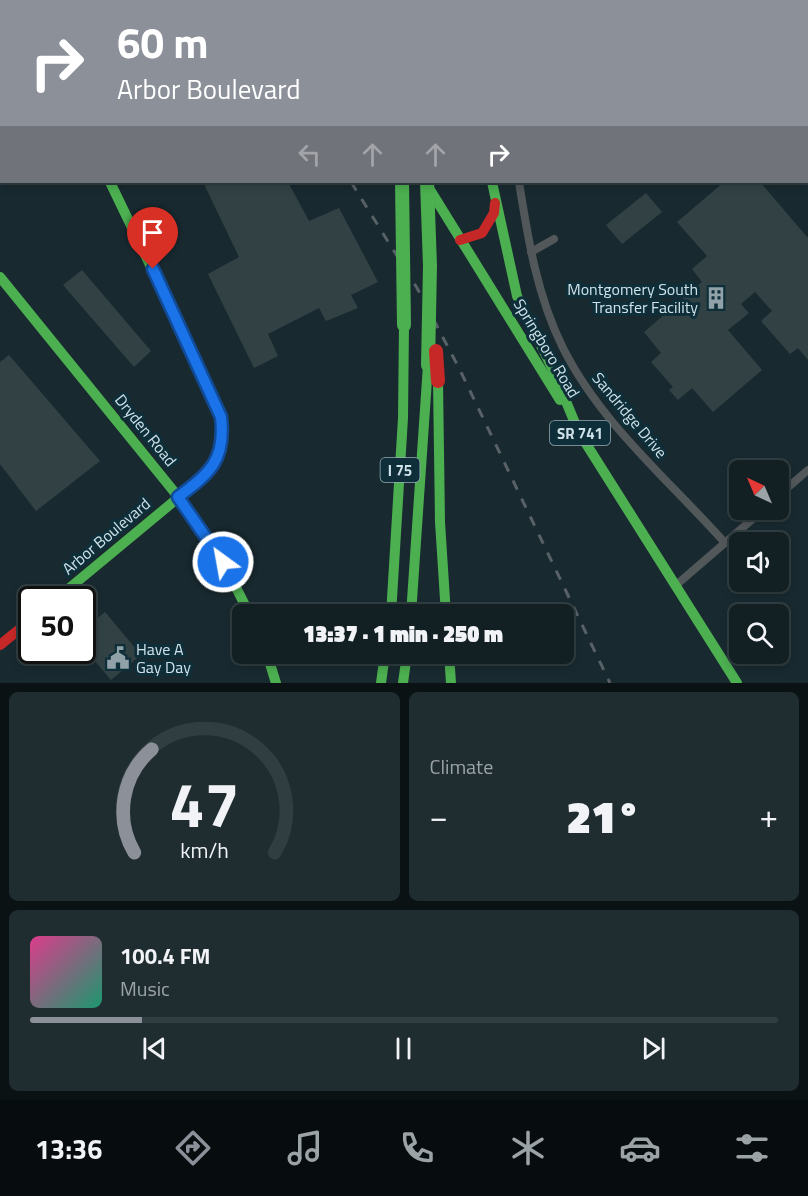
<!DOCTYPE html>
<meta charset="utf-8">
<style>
:root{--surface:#122024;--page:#1f2d31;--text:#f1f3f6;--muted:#9ca3a6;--line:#313e41;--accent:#8c9099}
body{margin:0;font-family:"Titillium Web",sans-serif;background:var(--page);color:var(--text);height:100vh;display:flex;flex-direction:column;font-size:22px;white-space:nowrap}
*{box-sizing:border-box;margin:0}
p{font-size:20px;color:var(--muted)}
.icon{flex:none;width:33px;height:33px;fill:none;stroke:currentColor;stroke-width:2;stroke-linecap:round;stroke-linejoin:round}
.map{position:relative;height:683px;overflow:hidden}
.drawer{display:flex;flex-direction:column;gap:9px;padding:9px;background:#0a1214;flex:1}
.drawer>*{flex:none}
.top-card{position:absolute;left:0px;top:0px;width:808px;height:183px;box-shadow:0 3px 9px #0003,0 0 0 2px var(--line);background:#8c9099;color:#fff;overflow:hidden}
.needle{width:39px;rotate:316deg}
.controls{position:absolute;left:729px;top:460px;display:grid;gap:12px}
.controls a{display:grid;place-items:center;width:60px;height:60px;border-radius:9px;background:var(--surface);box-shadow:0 3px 9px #0003,0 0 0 2px var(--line);font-size:30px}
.speed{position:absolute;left:18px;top:586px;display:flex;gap:12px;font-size:30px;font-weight:700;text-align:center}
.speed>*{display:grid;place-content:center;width:78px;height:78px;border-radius:50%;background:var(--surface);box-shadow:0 3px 9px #0003,0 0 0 2px var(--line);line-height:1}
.speed .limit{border:3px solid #111;border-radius:9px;background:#fff;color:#111}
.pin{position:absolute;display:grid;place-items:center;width:51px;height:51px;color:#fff;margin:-62px -26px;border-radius:50% 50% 50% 0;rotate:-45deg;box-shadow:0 0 6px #0007}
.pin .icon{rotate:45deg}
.me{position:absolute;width:66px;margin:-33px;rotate:328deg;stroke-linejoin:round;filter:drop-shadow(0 0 4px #0008)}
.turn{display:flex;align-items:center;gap:21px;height:126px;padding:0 18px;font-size:27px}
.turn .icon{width:78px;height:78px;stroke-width:2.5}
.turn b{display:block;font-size:42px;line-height:51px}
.lanes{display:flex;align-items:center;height:57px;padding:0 18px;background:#0003;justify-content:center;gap:30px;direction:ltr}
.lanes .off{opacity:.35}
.big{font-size:45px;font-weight:800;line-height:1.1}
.drawer .widget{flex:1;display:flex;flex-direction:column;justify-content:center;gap:9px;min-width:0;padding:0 21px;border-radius:9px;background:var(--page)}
.drawer .dial{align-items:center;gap:0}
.dial svg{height:156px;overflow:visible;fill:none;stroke:var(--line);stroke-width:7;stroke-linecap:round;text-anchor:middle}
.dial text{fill:var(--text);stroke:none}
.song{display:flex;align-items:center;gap:18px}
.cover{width:72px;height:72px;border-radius:9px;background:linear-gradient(135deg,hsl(330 70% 55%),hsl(160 70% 35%))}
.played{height:6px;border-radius:3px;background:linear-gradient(90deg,var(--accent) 15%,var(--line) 15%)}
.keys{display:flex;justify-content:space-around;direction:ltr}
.heat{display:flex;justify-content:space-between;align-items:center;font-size:33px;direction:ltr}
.drawer .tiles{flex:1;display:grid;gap:9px;grid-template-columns:1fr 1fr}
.widget:last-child{grid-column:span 2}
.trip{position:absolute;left:232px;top:604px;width:342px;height:60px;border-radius:9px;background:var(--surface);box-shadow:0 3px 9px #0003,0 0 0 2px var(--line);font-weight:800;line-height:60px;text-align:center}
.dock{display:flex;height:96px;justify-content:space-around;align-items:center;background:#070d0e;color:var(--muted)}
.dock .icon{width:42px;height:42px}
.dock .active{color:var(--accent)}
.dock b{font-size:27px;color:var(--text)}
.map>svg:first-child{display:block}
.building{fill:#324244}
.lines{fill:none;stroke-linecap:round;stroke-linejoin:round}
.street{stroke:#52575a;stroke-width:8}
.fast{stroke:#4caf50;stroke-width:10}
.jam{stroke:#c62828;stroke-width:10}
.rail{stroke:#586166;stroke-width:3;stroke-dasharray:10 10;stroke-linecap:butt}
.fast-bridge{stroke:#4caf50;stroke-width:14}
.jam-bridge{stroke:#c62828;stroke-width:14}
.route-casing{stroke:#114b97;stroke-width:15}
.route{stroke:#1a73e8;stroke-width:10}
.labels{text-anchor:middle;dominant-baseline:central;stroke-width:6;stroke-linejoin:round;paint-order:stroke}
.shield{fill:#0e2f3a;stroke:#96acb4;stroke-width:1.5}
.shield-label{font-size:15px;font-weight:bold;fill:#d0e2e9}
.poi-label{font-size:16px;fill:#d0e2e9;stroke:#0e2f3a;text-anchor:end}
.street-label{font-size:16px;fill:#d0e2e9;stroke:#0e2f3a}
</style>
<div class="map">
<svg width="808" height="683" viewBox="0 0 808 683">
<rect width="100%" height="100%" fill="#182a30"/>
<g class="building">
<path d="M203,182H288L309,221L339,208L378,282L351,295L358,308L326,321L319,308L268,334L278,356L254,368L208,274L239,257Z"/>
<path d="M724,182H760L808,238V360L798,348L790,354L761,321L772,311L755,292L741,304L749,313L728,330L762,370L713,412L692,388L678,400L669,390L673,387L651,362L661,353L644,332L702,282L692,269L707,256L677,222Z"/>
<path d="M646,193L662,212L622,244L606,225Z"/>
<path d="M82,270L151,351L134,367L63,285Z"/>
<path d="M9,355L100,461L36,511L0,464V362Z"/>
<path d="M105,612L141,655L111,680L82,646V630Z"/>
</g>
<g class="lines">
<g class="street">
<path d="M484,0V2"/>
<path d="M519,182C528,239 537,296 563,348C601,424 670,481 725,543"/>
<path d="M531,252L554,239"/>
<path d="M778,496L808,470"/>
<path d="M675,586L763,510"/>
</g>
<g class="fast">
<path d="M22,0L23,2"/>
<path d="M312,0L313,2"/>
<path d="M385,0V2"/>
<path d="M408,0V2"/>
<path d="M456,0V2"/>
<path d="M492,182L517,296L553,370L577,428"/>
<path d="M427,185L560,400"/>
<path d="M0,277L193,515L223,562L250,615"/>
<path d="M438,381L440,522L446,615"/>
<path d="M573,423L737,683"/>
<path d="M55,600L208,473C223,451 224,429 217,404L110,182"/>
<path d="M391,615L403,418L404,325"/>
<path d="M411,615L428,365"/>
<path d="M267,654L276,683"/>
<path d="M449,654L451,683"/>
<path d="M381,683L385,654"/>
<path d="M403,683L407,654"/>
</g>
<g class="jam">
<path d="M460,240L482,233L494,213L495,203"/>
<path d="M0,645L32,619"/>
</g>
<g class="rail">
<path d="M246,0L247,2"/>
<path d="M351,182L417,288L460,370L610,683"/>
</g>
<g class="fast-bridge">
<path d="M402,182L404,325"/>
<path d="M427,182L430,266L428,365"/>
</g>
<path class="jam-bridge" d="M436,351L438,381"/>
</g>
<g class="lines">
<g class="route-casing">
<path id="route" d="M153,269L221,417C226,460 210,473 178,497L223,562"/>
</g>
<use href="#route" class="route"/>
</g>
<defs>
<g id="building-bare" transform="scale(1.8)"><path d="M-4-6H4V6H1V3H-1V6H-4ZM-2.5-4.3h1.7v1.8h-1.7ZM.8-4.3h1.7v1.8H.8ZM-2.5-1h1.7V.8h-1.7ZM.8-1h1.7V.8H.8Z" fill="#90a2a8" stroke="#0e2f3a" stroke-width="2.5" paint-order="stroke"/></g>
<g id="civic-bare" transform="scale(1.8)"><path d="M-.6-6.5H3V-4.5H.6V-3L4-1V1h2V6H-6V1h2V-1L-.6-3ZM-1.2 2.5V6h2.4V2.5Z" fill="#90a2a8" stroke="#0e2f3a" stroke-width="2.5" paint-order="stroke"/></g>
</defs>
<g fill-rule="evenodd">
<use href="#building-bare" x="716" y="298"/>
<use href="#civic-bare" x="118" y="658"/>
</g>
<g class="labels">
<g class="shield">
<rect x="550" y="421" width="60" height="24" rx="4.5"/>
<rect x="380.5" y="458" width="39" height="24" rx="4.5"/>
</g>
<g class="shield-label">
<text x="580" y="433">SR 741</text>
<text x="400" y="470">I 75</text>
</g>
<g class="poi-label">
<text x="698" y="289">Montgomery South<tspan x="698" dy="18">Transfer Facility</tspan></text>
<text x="136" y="649" text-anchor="start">Have A<tspan x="136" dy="18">Gay Day</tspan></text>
</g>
<g class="street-label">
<text transform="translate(547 348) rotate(59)">Springboro Road</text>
<text transform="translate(630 415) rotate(50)">Sandridge Drive</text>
<text transform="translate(146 430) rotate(51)">Dryden Road</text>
<text transform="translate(106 536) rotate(-40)">Arbor Boulevard</text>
</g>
</g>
</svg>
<div class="controls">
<a><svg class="needle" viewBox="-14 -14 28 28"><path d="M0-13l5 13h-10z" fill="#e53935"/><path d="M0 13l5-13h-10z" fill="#9ca3a6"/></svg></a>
<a><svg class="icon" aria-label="sound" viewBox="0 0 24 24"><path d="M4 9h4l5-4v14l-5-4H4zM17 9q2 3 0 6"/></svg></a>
<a><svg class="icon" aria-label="search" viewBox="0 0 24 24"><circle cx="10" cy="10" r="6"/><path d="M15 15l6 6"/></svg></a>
</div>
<div class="speed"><div class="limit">50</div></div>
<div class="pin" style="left:153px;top:269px;background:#d93025"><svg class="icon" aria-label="arrive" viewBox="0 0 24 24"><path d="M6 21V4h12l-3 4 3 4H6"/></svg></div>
<svg class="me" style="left:223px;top:562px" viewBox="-20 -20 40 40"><circle r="17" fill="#1a73e8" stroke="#fff" stroke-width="3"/><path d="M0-11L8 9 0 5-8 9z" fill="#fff"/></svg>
<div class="trip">13:37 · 1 min · 250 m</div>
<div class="top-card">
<div class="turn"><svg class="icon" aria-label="right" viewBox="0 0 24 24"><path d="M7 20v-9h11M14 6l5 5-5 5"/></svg><div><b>60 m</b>Arbor Boulevard</div></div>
<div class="lanes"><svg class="icon off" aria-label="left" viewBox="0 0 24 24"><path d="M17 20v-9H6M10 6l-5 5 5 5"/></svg><svg class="icon off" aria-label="ahead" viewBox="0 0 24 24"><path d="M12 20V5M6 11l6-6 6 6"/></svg><svg class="icon off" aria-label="ahead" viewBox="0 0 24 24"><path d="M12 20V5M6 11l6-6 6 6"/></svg><svg class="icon" aria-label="right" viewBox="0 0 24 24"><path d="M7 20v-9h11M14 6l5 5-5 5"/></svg></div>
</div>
</div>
<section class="drawer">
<div class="tiles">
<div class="widget dial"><svg viewBox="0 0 100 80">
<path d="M14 69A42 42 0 1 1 86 69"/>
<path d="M14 69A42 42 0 0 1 23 16" stroke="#8c9099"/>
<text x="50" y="56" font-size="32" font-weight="700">47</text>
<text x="50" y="72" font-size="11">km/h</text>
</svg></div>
<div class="widget"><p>Climate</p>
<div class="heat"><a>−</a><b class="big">21°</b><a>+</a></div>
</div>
<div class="widget">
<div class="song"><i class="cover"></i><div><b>100.4 FM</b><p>Music</p></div></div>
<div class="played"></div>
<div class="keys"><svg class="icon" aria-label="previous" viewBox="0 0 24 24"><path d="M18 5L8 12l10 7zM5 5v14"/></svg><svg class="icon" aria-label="pause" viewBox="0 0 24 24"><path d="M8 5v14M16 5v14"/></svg><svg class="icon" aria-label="next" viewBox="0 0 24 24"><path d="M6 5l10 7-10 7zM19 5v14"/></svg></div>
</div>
</div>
</section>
<nav class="dock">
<b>13:36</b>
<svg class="icon active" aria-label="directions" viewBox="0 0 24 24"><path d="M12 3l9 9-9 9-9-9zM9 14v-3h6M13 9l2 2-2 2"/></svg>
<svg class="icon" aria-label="music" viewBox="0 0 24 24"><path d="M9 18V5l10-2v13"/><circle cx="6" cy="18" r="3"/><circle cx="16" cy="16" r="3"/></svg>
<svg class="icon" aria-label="phone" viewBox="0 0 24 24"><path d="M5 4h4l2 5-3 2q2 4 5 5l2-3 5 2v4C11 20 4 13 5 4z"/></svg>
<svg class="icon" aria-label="climate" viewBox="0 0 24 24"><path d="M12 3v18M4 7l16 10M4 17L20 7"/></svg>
<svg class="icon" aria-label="car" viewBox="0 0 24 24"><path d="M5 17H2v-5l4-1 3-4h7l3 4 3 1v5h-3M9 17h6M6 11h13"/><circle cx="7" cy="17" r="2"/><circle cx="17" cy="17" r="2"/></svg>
<svg class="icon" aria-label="filters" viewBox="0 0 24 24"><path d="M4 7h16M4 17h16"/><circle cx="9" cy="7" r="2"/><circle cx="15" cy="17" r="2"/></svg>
</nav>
